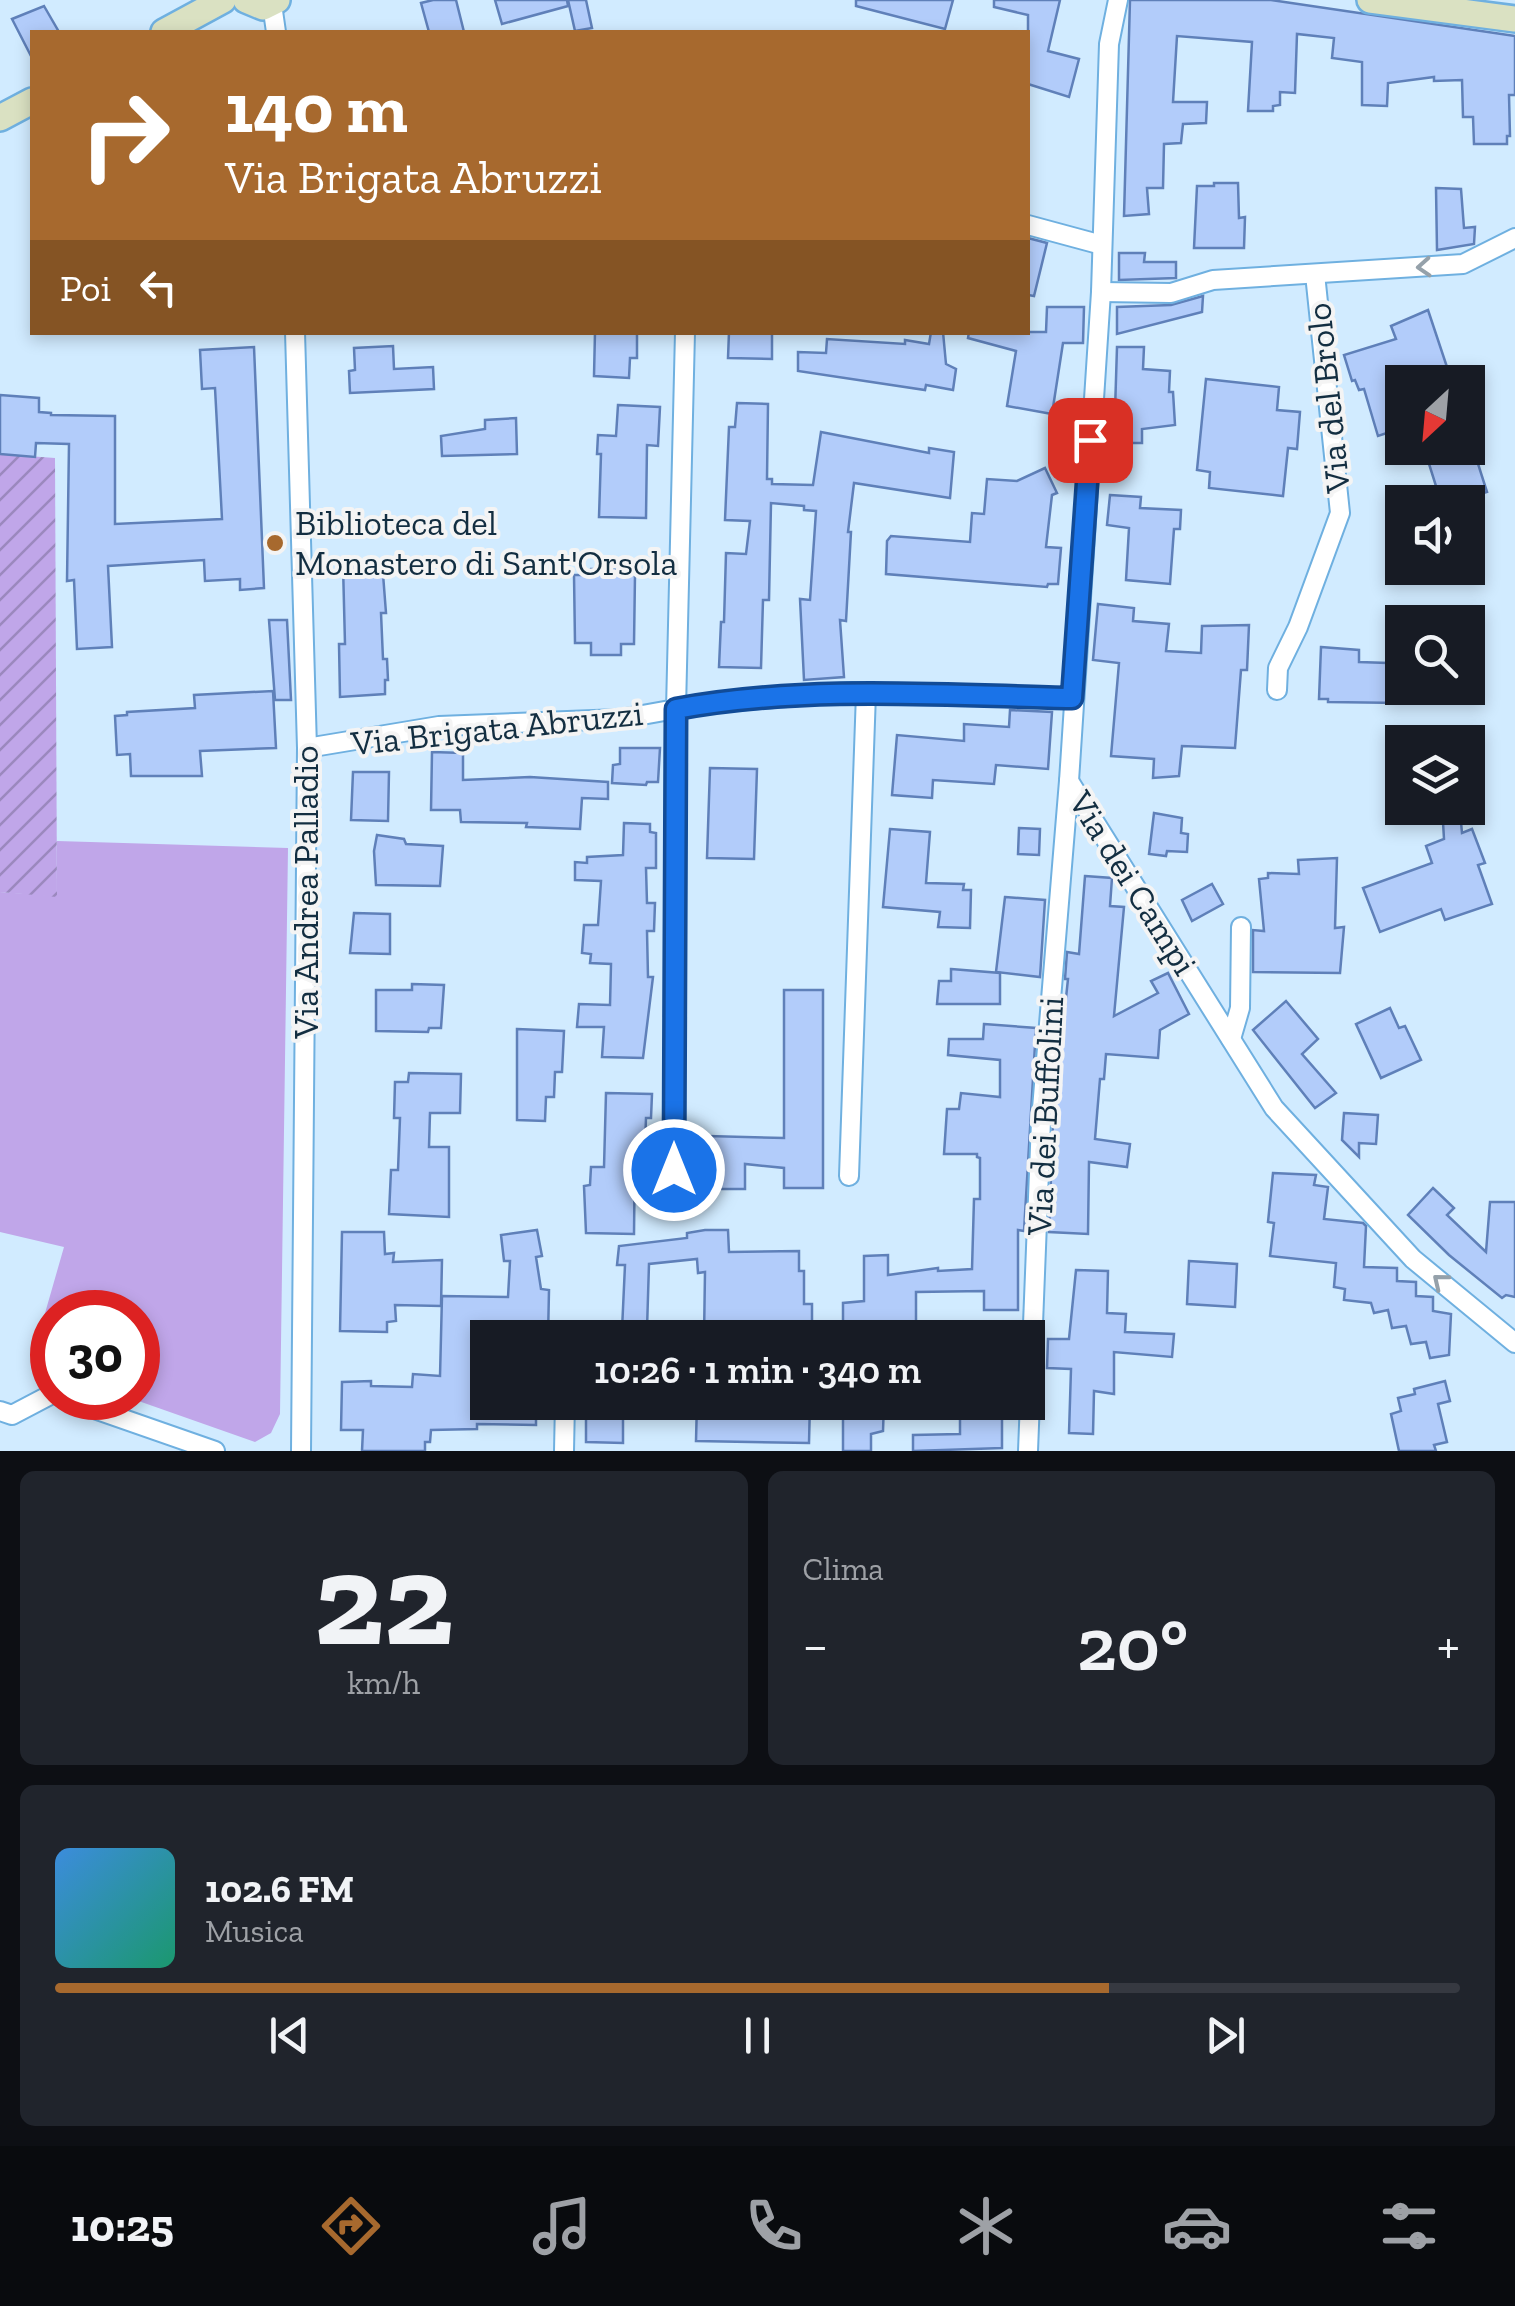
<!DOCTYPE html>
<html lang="it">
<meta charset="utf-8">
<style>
:root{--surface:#171b24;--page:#20242c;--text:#f1f3f6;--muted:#9ea1a6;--line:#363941;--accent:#a7692e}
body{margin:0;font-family:"Zilla Slab",serif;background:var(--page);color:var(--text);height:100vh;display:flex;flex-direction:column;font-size:38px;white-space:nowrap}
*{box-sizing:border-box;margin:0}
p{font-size:32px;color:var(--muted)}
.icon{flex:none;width:55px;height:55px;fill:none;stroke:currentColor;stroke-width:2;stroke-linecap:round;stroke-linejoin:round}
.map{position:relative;height:1451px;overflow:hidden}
.side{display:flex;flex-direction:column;gap:20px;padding:20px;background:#0d0f14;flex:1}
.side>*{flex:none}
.hud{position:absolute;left:30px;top:30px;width:1000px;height:305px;border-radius:0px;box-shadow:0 5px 15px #0003;background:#a7692e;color:#fff;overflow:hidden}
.needle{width:65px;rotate:206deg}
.buttons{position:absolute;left:1385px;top:365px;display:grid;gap:20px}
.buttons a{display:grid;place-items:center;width:100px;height:100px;border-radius:0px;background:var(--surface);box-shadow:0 5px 15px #0003;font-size:50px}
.speed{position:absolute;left:30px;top:1290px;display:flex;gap:20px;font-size:50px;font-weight:700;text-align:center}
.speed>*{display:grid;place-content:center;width:130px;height:130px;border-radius:50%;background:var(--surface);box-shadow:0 5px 15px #0003;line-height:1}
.speed .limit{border:15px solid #d22;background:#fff;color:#111}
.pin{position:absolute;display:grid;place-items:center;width:85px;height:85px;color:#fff;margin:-42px;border-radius:20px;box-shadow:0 5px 15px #0006}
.me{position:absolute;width:110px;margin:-55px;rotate:0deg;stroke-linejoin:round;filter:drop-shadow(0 0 8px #0008)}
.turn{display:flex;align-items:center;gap:35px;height:210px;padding:0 30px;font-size:45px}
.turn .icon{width:130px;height:130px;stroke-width:2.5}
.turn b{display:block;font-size:70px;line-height:85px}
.then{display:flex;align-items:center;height:95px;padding:0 30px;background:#0003;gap:20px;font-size:38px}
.big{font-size:75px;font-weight:600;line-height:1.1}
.side .tile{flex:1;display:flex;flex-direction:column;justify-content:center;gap:15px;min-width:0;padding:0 35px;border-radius:15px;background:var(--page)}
.side .dial{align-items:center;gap:0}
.dial b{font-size:130px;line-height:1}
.song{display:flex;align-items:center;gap:30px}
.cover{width:120px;height:120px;border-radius:15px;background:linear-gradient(135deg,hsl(210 70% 55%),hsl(160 70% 35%))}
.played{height:10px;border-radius:5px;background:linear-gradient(90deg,var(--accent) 75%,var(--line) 75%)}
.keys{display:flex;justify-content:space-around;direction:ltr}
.heat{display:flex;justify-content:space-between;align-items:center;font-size:55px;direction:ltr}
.side .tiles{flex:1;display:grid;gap:20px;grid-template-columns:1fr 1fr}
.tile:last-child{grid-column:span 2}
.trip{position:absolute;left:470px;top:1320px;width:575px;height:100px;border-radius:0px;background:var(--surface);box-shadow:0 5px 15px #0003;font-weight:600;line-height:100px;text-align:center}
.menu{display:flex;height:160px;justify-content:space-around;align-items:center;background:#090b0e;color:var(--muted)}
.menu .icon{width:70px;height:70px}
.menu .on{color:var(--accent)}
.menu b{font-size:45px;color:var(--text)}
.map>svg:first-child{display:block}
.grass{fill:#c0a6e9}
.garden{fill:url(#garden-furrows)}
.building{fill:#b2ccfa;stroke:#5f80b9;stroke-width:2.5}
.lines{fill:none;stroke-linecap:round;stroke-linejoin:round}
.street-casing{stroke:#6fb0e0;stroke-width:22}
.secondary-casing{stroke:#6fb0e0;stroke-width:30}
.street{stroke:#fff;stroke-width:18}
.secondary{stroke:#dae1c2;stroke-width:25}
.oneway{stroke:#95a1aa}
.route-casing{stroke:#114b97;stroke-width:25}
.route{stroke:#1a73e8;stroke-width:18}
.poi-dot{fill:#a7692e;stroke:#f4f4f4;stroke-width:4}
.labels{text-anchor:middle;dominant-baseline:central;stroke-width:8;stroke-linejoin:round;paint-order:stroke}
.street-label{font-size:35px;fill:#132e41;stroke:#f4f4f4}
.poi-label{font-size:35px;fill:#132e41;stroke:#f4f4f4;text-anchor:start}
</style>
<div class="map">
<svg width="1515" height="1451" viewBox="0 0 1515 1451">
<defs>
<pattern id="garden-furrows" width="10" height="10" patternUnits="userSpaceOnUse" patternTransform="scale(2.5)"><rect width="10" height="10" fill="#c0a6e9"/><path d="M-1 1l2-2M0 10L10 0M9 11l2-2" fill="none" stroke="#9b88be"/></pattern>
</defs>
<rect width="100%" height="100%" fill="#d1ebff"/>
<path class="grass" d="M57,841L288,848L280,1414L271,1433L255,1442L130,1398H138V1312H52V1370L31,1362L64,1247L0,1232V892L57,896Z"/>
<path class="garden" d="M0,454L55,458L57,897L0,892Z"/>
<g class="building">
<path d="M433,0H456L464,32H429L421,3Z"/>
<path d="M495,0H567L568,6L502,24Z"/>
<path d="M568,0H586L592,28L575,31Z"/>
<path d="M856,0H953L945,29L856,6Z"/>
<path d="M994,0H1060L1048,51L1079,59L1069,97L1028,84V15L994,7Z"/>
<path d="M1130,0H1271L1515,36V95H1509L1510,136H1507V144H1474L1473,117H1463L1462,80L1434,81V77L1388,83L1387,106L1362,105V62L1332,58L1334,38L1297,34L1295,93L1280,92V105L1273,106V111H1248L1252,42L1177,36L1173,102H1207L1206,123L1183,124L1181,143L1164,144L1163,188H1147L1149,214L1124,216Z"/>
<path d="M44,6L59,32H32V58L12,19Z"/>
<path d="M1214,183H1238L1239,218L1245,217L1244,248H1194L1197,186H1214Z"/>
<path d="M1436,188L1461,189L1464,228L1475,227L1474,244L1437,250Z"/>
<path d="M1028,238L1047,243L1034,296L1028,295Z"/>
<path d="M1119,253H1145L1144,262H1176V278L1119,280Z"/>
<path d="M1203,296L1202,312L1117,334V307L1171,305Z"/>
<path d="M1047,307H1084L1083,343H1063L1052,414L1007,406L1016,351L968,338L969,332H1046Z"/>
<path d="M1428,310L1452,382H1402V428L1378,436L1364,389L1359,390L1355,380L1352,381L1344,355L1396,339L1391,326Z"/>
<path d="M595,332H637V358H630L629,378L594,376Z"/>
<path d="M729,332H772V359L728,358Z"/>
<path d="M931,332H943L946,364L956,369L953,390L926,385L925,390L798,371V352L826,353L827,339L905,344V340L929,344Z"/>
<path d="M393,346L394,369L433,367L434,389L350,393L349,371L355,370L354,348Z"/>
<path d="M254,347L264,588L240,590V579L205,581L204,560L108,566L112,647L77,649L74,580L67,581L69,444L36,443L35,457L0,454V395L39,398V412L51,413V415L115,416V524L222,519L215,388L202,389L200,350Z"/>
<path d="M1117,347H1144L1143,369L1170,371L1169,392H1173L1175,425L1142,429V443H1114Z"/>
<path d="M1206,379L1279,387L1277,410L1300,412L1297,449L1288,448L1283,496L1209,488L1210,472L1197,470Z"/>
<path d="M737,403L768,404L767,479H772V484L813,485L821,432L929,453V448L954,452L950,498L854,483L848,532H851L846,621L840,620L844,677L804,680L800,599L810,600L816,511L804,510V506L771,503L769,600H763L761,668L719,667L721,622H724L726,553L746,554L750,521L725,520L729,427H735Z"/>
<path d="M618,405L660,407L658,446L647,445L646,518L599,517L601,454H597L598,435L616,436Z"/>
<path d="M516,418L517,454L442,456L441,436L485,429V420Z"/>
<path d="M1424,448H1473L1487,492L1454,502H1441Z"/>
<path d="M1045,468L1057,493L1052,495L1046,547L1061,548L1058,584H1048L1047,587L886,574L887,541L891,536L970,542L972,513L984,514L987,479L1017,481Z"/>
<path d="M1110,495L1141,497L1140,508L1181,510L1180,529H1174L1170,584L1126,580L1129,528L1107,525Z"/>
<path d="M365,561H382L386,613H381L383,659H387L388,680H385V694L340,697L339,644H345L343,565Z"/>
<path d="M591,569L619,570V574L635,575L634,644H621V655H591V643H575L574,575H590Z"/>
<path d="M1098,604L1134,608L1133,621L1169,624L1166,651L1201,653L1202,626L1249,625L1247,670H1241L1235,748L1182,746L1179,776L1153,778L1154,759L1111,756L1119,663L1093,660Z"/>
<path d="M269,620H287L291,700H275Z"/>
<path d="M1321,647L1359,650V662L1388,663V669H1398V677H1402V703L1328,702V699H1319Z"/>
<path d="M273,691L276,748L200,751L202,776H131L130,754L117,755L115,716L127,715V712L195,708L194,695Z"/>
<path d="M1010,710L1052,712L1048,769L996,765L994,784L933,780L932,798L892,795L897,735L964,741V724L1009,727Z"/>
<path d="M620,748H660L658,782H647L646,785L612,783L613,765L620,764Z"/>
<path d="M432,752L463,753V780L530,777L608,782V799L582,798L580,829L526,827L527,823L461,822L460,810H431Z"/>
<path d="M710,768L757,769L754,859L707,858Z"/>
<path d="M353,772H389L388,821L351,820Z"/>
<path d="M1154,813L1182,818L1181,833L1188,834L1187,852L1167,851L1166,856L1149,854Z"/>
<path d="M1443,822H1461L1462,833L1472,829L1485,863L1478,865L1492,904L1445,920L1441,909L1380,932L1363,888L1432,863L1426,846L1444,839Z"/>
<path d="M624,823L650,824V832L656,833V868H646L647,903H655L654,931H647L648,977H653L643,1058L602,1057L604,1027H577L579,1004L610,1005L611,964L590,963L591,954L582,953L584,925H598L601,881L575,880V862L587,863V857L623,855Z"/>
<path d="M1019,828L1040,829L1039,855L1018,854Z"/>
<path d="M890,829L930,832L926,883L964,884L963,890H971L970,928L938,927L940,912L883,907Z"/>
<path d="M377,835L404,839L406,844L443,846L440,886L376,885L374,851Z"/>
<path d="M1337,858L1335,928L1344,927L1340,973L1253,972V930L1264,931L1259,879L1268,878V873L1299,874L1298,860Z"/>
<path d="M1085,876L1112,878L1110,906L1124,907L1114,1016L1158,993L1151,981L1168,973L1189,1014L1160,1030L1158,1058L1106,1054L1104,1079H1100L1095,1139L1130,1144L1127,1167L1089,1162L1088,1234L1049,1232L1053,1122L1068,979H1065L1067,952L1079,954Z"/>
<path d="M1212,884L1223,904L1192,921L1182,900Z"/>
<path d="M1005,897L1045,900L1040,977L996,972Z"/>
<path d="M354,913L390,914V954L350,953Z"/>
<path d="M951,969L1000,973V1004H937L939,981H951Z"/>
<path d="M412,984L444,985L441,1028H429L428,1032L376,1031V990H412Z"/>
<path d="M784,990H823V1188H784V1168L745,1164V1189H719L718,1184H705L706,1163H702L708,1136L784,1138Z"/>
<path d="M1286,1001L1318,1039L1302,1054L1336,1093L1315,1108L1253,1030Z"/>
<path d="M1390,1008L1399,1028L1405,1026L1421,1060L1381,1078L1356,1024Z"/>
<path d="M984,1024L1036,1028L1024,1231L1018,1230V1310H984V1291L916,1292V1338H843V1303L864,1301V1256L888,1255V1275L938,1268V1271L972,1269L974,1199H980V1158L977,1157V1154H944L947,1109H959L961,1093L1000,1097V1060L948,1055L949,1039H983Z"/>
<path d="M517,1029L564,1031L562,1072H555L554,1097H546L545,1121L517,1120Z"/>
<path d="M409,1073L461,1074L460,1113H430L429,1147H449V1217L389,1214L391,1170H398L400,1118H394L395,1082H408Z"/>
<path d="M606,1093L652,1094L651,1118H646L645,1145H635L634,1234L586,1233L584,1186L590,1185L591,1167H604Z"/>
<path d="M1344,1113L1378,1115L1376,1144L1359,1143V1157L1342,1140Z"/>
<path d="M1273,1173L1316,1175L1314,1185L1328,1187L1324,1219L1363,1223L1366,1226L1364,1267L1397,1268V1281L1416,1282V1296L1433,1297V1311L1451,1314L1449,1355L1430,1358L1426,1342L1411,1344L1406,1326L1392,1328L1388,1310L1374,1313L1371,1303L1344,1300L1345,1289L1334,1287L1336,1263L1270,1256L1274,1223L1268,1222Z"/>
<path d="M1433,1188L1454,1208L1447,1215L1486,1252L1490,1202H1515V1297L1506,1295L1502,1298L1449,1255L1408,1215Z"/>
<path d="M537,1230L542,1256L536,1257L541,1289L549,1290L548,1338H481V1351H477L476,1396L478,1402H536V1425L477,1424V1429L431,1430L430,1442H425V1451H362L363,1430H341L342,1382L371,1381V1386L412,1387L413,1374L440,1376L442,1296L508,1297L510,1261H504L501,1235Z"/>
<path d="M705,1230H728L729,1252L799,1251V1271H804V1304H812V1322L743,1323V1335L704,1338L705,1272L698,1273L697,1259L649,1264L647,1329L622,1330L625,1265H617L619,1246L687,1238V1233Z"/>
<path d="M342,1232H384L385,1254L394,1253L393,1262L442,1260L441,1306L395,1305L396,1321L387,1322V1332L340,1331Z"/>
<path d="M1189,1261L1237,1264L1235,1307L1187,1304Z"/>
<path d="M1076,1270L1108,1271L1107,1313L1126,1314L1125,1332L1174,1334L1172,1357L1114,1352V1394L1094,1391L1093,1434L1069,1433L1071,1369L1047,1368L1048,1339H1069Z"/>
<path d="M1445,1381L1450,1401L1438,1404L1447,1442L1434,1445L1436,1451H1399L1391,1414L1401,1411L1398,1398L1415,1394L1414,1389Z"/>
<path d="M586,1402H623V1443L586,1442Z"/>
<path d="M697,1402H810L809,1443L696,1441Z"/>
<path d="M843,1402H884L883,1431L871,1434V1451H843Z"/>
<path d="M960,1402H1002V1448L913,1451V1435L960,1434Z"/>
</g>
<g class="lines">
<g class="street-casing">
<g id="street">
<path d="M272,4L276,32"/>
<path d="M1028,225L1102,245"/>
<path d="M1101,292L1171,293L1213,280L1463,264L1515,238"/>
<path d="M295,332L307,748L301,1451"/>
<path d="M1277,690L1278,668L1298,627L1340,513L1315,274"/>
<path d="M307,748L439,726L620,719L709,703L852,692L1072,699"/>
<path d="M1069,781L1274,1108L1413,1259L1515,1343"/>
<path d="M1231,1039L1240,1008L1241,927"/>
<path d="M849,1176L866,693"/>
<path d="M673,1209L676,709L685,332"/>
<path d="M63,1398L215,1451"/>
<path d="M0,1411L12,1415L52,1394"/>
<path d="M564,1451L565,1402"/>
<path d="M1028,1451L1041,1121L1069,781L1101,292L1109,44L1118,0"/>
</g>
</g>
<g class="secondary-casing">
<g id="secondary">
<path d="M246,0L263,7L277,0"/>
<path d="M1370,0L1515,19"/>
<path d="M164,32L223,0"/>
<path d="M0,118L32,101"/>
</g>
</g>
<use href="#street" class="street"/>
<use href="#secondary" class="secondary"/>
</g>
<defs><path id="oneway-chevron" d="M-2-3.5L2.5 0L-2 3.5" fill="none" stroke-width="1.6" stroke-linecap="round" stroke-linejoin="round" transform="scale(2.5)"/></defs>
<g class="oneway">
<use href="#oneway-chevron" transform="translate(1424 267) rotate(176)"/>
<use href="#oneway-chevron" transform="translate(1440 1281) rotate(-141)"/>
</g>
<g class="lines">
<g class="route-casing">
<path id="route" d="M674,1170L676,709C806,685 940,695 1072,698L1090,440"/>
</g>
<use href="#route" class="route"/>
</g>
<circle class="poi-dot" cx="275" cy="543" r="10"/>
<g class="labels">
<g class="street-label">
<text transform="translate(1328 398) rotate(-96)">Via del Brolo</text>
<text transform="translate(497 728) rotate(-6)">Via Brigata Abruzzi</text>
<text transform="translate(1133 883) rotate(58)">Via dei Campi</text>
<text transform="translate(306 892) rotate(-90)">Via Andrea Palladio</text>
<text transform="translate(1045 1116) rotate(-87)">Via dei Buffolini</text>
</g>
<g class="poi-label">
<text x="295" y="523">Biblioteca del<tspan x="295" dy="40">Monastero di Sant'Orsola</tspan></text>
</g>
</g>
</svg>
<div class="buttons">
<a><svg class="needle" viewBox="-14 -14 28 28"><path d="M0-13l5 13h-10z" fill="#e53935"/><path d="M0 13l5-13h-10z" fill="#9ea1a6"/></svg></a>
<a><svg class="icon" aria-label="sound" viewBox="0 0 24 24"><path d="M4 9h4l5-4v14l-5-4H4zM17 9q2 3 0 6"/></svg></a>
<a><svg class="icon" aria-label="search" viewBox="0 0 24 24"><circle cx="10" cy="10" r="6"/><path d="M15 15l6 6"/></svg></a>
<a><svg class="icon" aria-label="layers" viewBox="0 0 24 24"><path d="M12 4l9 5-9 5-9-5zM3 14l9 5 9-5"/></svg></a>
</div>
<div class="speed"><div class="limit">30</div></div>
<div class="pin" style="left:1090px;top:440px;background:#d93025"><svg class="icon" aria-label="arrive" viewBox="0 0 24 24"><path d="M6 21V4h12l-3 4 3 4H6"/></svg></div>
<svg class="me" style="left:674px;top:1170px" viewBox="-20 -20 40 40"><circle r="17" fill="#1a73e8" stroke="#fff" stroke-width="3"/><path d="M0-11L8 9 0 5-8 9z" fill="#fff"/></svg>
<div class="trip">10:26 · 1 min · 340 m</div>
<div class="hud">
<div class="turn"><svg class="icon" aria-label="right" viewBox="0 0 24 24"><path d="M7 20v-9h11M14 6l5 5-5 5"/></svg><div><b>140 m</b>Via Brigata Abruzzi</div></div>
<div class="then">Poi<svg class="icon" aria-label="left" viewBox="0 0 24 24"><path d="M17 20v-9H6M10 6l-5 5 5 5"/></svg></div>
</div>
</div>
<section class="side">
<div class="tiles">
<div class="tile dial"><b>22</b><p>km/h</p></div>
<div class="tile"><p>Clima</p>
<div class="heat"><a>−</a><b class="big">20°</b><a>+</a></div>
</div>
<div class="tile">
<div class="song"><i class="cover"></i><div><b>102.6 FM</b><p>Musica</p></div></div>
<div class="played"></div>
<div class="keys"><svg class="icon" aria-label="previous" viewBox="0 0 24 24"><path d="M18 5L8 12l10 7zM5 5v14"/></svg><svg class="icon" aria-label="pause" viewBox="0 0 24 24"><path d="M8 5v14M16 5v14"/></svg><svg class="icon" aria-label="next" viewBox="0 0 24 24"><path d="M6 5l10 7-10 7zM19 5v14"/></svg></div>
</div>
</div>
</section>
<nav class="menu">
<b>10:25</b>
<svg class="icon on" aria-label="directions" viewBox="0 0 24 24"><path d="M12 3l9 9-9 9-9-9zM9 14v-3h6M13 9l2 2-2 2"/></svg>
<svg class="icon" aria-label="music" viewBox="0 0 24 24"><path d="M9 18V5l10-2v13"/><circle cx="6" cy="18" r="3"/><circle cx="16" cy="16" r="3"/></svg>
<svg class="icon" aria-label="phone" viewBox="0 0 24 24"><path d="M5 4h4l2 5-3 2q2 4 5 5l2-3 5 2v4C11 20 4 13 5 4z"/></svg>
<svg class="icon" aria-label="climate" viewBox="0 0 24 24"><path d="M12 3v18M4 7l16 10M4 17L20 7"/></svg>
<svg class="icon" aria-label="car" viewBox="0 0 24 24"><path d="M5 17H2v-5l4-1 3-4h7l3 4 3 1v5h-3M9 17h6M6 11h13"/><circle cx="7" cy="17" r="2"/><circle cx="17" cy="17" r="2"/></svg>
<svg class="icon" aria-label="filters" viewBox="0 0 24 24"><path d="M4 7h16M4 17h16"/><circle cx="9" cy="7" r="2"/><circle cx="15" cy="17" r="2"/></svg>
</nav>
